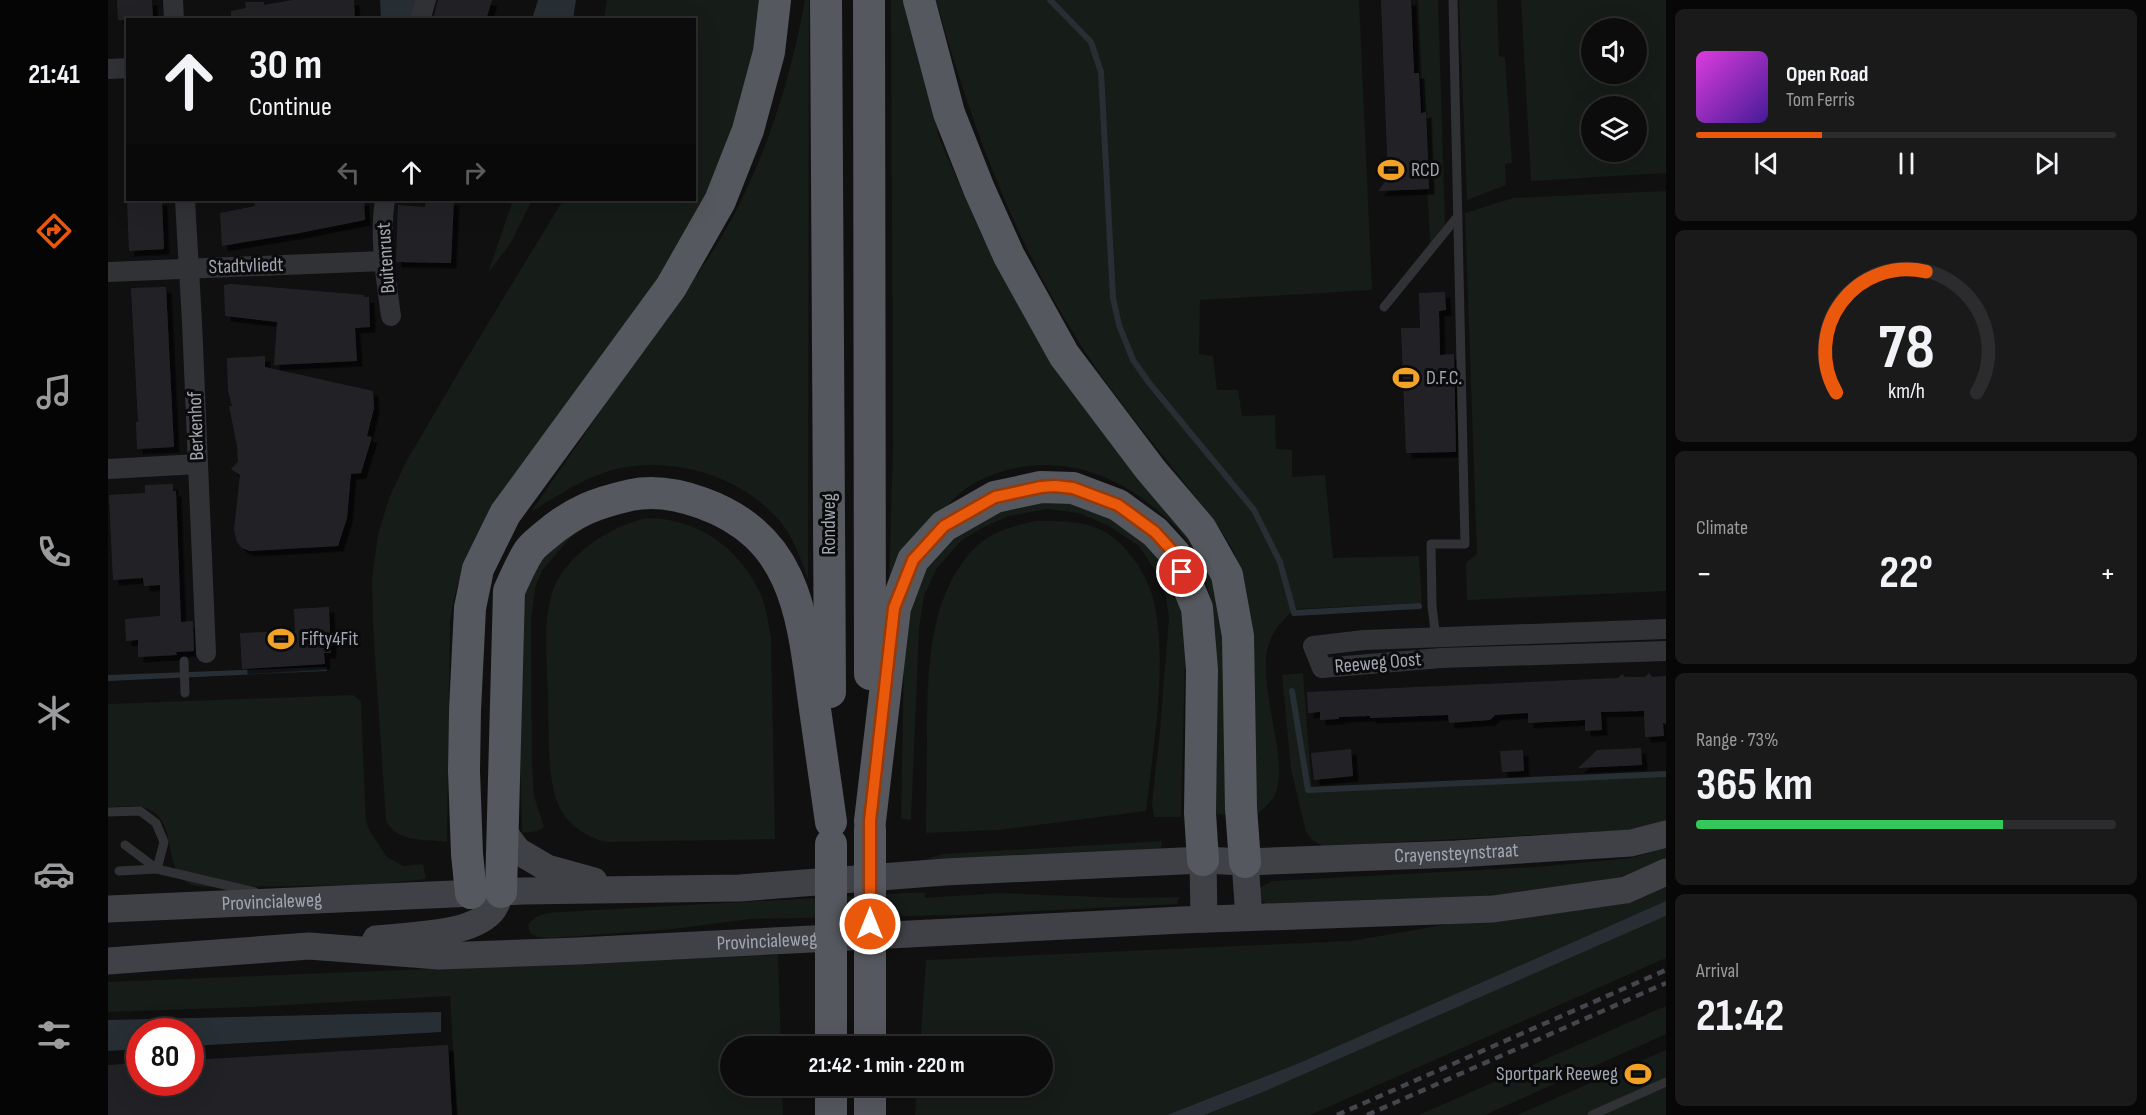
<!DOCTYPE html>
<meta charset="utf-8">
<style>
:root{--surface:#0c0c0d;--page:#1a1a1b;--text:#f1f3f6;--muted:#9a9b9d;--line:#2c2c2e;--accent:#ea580c}
body{margin:0;font-family:"Sofia Sans Condensed",sans-serif;background:var(--page);color:var(--text);height:100vh;display:flex;flex-direction:column;font-size:22px;white-space:nowrap}
*{box-sizing:border-box;margin:0}
p{font-size:20px;color:var(--muted)}
.icon{flex:none;width:33px;height:33px;fill:none;stroke:currentColor;stroke-width:2;stroke-linecap:round;stroke-linejoin:round}
.map{position:relative;flex:1;overflow:hidden}
.side{display:flex;flex-direction:column;gap:9px;padding:9px;background:#070707;width:480px}
.side>*{flex:none}
.banner{position:absolute;left:18px;top:18px;width:570px;height:183px;border-radius:0px;box-shadow:0 6px 24px #0002,0 0 0 2px var(--line);background:#0c0c0d;color:var(--text);overflow:hidden}
.tools{position:absolute;left:1473px;top:18px;display:grid;gap:12px}
.tools a{display:grid;place-items:center;width:66px;height:66px;border-radius:50%;background:var(--surface);box-shadow:0 6px 24px #0002,0 0 0 2px var(--line);font-size:30px}
.speed{position:absolute;left:18px;top:1018px;display:flex;gap:12px;font-size:30px;font-weight:700;text-align:center}
.speed>*{display:grid;place-content:center;width:78px;height:78px;border-radius:50%;background:var(--surface);box-shadow:0 6px 24px #0002,0 0 0 2px var(--line);line-height:1}
.speed .limit{border:9px solid #d22;background:#fff;color:#111}
.pin{position:absolute;display:grid;place-items:center;width:51px;height:51px;color:#fff;margin:-26px;border:3px solid #fff;border-radius:50%;box-shadow:0 2px 6px #0007}
.me{position:absolute;width:66px;margin:-33px;rotate:0deg;stroke-linejoin:round;filter:drop-shadow(0 0 4px #0008)}
.turn{display:flex;align-items:center;gap:21px;height:126px;padding:0 24px;font-size:27px}
.turn .icon{width:78px;height:78px;stroke-width:2.5}
.turn b{display:block;font-size:42px;line-height:51px}
.lanes{display:flex;align-items:center;height:57px;padding:0 24px;background:#0003;justify-content:center;gap:30px;direction:ltr}
.lanes .off{opacity:.35}
.big{font-size:45px;font-weight:700;line-height:1.1}
.side .tile{flex:1;display:flex;flex-direction:column;justify-content:center;gap:9px;min-width:0;padding:0 21px;border-radius:9px;background:var(--page)}
.side .dial{align-items:center;gap:0}
.dial svg{height:156px;overflow:visible;fill:none;stroke:var(--line);stroke-width:7;stroke-linecap:round;text-anchor:middle}
.dial text{fill:var(--text);stroke:none}
.song{display:flex;align-items:center;gap:18px}
.cover{width:72px;height:72px;border-radius:9px;background:linear-gradient(135deg,hsl(300 70% 55%),hsl(260 70% 35%))}
.played{height:6px;border-radius:3px;background:linear-gradient(90deg,var(--accent) 30%,var(--line) 30%)}
.keys{display:flex;justify-content:space-around;direction:ltr}
.heat{display:flex;justify-content:space-between;align-items:center;font-size:33px;direction:ltr}
.charge{height:9px;border-radius:4px;background:linear-gradient(90deg,#34c759 73%,var(--line) 0)}
.trip{position:absolute;left:612px;top:1036px;width:333px;height:60px;border-radius:30px;background:var(--surface);box-shadow:0 6px 24px #0002,0 0 0 2px var(--line);font-weight:700;line-height:60px;text-align:center}
main{display:flex;flex:1;min-height:0}
.tabs{display:flex;flex-direction:column;width:108px;justify-content:space-around;align-items:center;background:#050505;color:var(--muted)}
.tabs .icon{width:42px;height:42px}
.tabs .on{color:var(--accent)}
.tabs b{font-size:27px;color:var(--text)}
.map>svg:first-child{display:block}
.green{fill:#161c17;fill-rule:evenodd}
.water{fill:#272f35}
.lines{fill:none;stroke-linecap:round;stroke-linejoin:round}
.stream{stroke:#272f35;stroke-width:6}
.building{fill:#232325;filter:url(#shadow)}
.service{stroke:#313236;stroke-width:9}
.minor{stroke:#313236;stroke-width:20}
.secondary{stroke:#3f4146;stroke-width:27}
.trunk{stroke:#55585e;stroke-width:32}
.rail{stroke:#44464b;stroke-width:4.5;stroke-dasharray:8 6;stroke-linecap:butt}
.trunk-bridge{stroke:#55585e;stroke-width:32}
.route-casing{stroke:#983908;stroke-width:15}
.route{stroke:#ea580c;stroke-width:10}
.labels{text-anchor:middle;dominant-baseline:central;stroke-width:6;stroke-linejoin:round;paint-order:stroke}
.poi-label{font-size:20px;fill:#a1a7b2;stroke:#0b0b0c;text-anchor:start}
.street-label{font-size:20px;fill:#a1a7b2;stroke:#0b0b0c}
</style>
<main>
<nav class="tabs">
<b>21:41</b>
<svg class="icon on" aria-label="directions" viewBox="0 0 24 24"><path d="M12 3l9 9-9 9-9-9zM9 14v-3h6M13 9l2 2-2 2"/></svg>
<svg class="icon" aria-label="music" viewBox="0 0 24 24"><path d="M9 18V5l10-2v13"/><circle cx="6" cy="18" r="3"/><circle cx="16" cy="16" r="3"/></svg>
<svg class="icon" aria-label="phone" viewBox="0 0 24 24"><path d="M5 4h4l2 5-3 2q2 4 5 5l2-3 5 2v4C11 20 4 13 5 4z"/></svg>
<svg class="icon" aria-label="climate" viewBox="0 0 24 24"><path d="M12 3v18M4 7l16 10M4 17L20 7"/></svg>
<svg class="icon" aria-label="car" viewBox="0 0 24 24"><path d="M5 17H2v-5l4-1 3-4h7l3 4 3 1v5h-3M9 17h6M6 11h13"/><circle cx="7" cy="17" r="2"/><circle cx="17" cy="17" r="2"/></svg>
<svg class="icon" aria-label="filters" viewBox="0 0 24 24"><path d="M4 7h16M4 17h16"/><circle cx="9" cy="7" r="2"/><circle cx="15" cy="17" r="2"/></svg>
</nav>
<div class="map">
<svg width="1558" height="1115" viewBox="0 0 1558 1115">
<defs>
<filter id="shadow"><feDropShadow dx="5.5" dy="5.5" stdDeviation="0" flood-color="#0009"/></filter>
</defs>
<rect width="100%" height="100%" fill="#101011"/>
<g class="green">
<path d="M499,0H660L656,39L595,218L362,554C351,576 346,596 342,621L339,842C316,839 290,843 278,821L265,627L264,579L270,535L281,498L299,460L359,358L455,200H586V20L496,19Z"/>
<path d="M697,0H701L700,579C693,561 687,541 675,525C639,479 574,458 518,467C483,473 452,494 423,512C458,461 493,410 529,359C565,308 604,259 632,203C664,138 684,71 697,0Z"/>
<path d="M783,0H799L826,101L830,135L873,234L924,326L1091,545L1118,617V815L1108,814V640C1105,605 1098,565 1076,537C1069,527 1059,519 1050,511C998,465 928,449 865,484C831,503 803,559 781,591L785,445Z"/>
<path d="M828,0H1251L1264,290L1092,300L1091,354L1105,356L1109,390H1130L1134,416L1167,415L1168,449L1184,450V477L1217,475L1225,558L1311,556L1314,603L1187,609C1175,619 1165,630 1160,646C1153,670 1165,720 1169,746C1171,761 1173,777 1168,792C1164,802 1155,809 1147,816L1142,622C1139,598 1136,573 1125,551C1113,526 1092,504 1075,481C1040,437 1004,394 974,347C905,240 862,121 828,0Z"/>
<path d="M1310,0H1330L1337,225L1322,244Z"/>
<path d="M1351,0H1389L1391,56L1397,57L1404,163L1397,164L1398,185L1359,200Z"/>
<path d="M1413,0H1558V173L1423,181ZM1484,28H1528V74H1484ZM1528,106V152H1484V106Z"/>
<path d="M1558,191V591L1359,600L1358,563L1369,554L1357,213L1405,198Z"/>
<path d="M405,200H424L402,244L380,273Z"/>
<path d="M961,499L1024,528L1056,566L1066,586L1073,610L1077,663L1073,817H1046L1044,803L1052,730L1061,617L1057,591L1046,569L1031,546L1001,526L971,513L939,509L901,516L874,528L854,540L829,568L816,596L811,628L803,820L793,819L796,656L802,606L813,574L834,541L895,505Z"/>
<path d="M504,509L462,538L434,570L427,588L423,620L424,768L426,796L436,827L430,831L414,833L409,646L410,603L429,555Z"/>
<path d="M538,518C589,518 631,547 652,593C659,607 660,623 663,638L667,839L498,842C479,837 462,827 452,808C438,781 441,727 440,696C439,674 438,653 438,632C439,616 441,597 448,583C465,550 504,526 538,518Z"/>
<path d="M927,521C951,521 981,520 1002,535C1022,549 1041,578 1046,602C1060,666 1045,747 1038,811L890,830L818,833C818,801 819,768 819,736C820,673 819,594 869,546C884,531 906,526 927,521Z"/>
<path d="M1195,673L1204,792L1254,788L1558,776V822L1524,830L1215,846L1204,840L1198,832L1183,769L1174,675Z"/>
<path d="M245,695L253,701L257,802L258,821L261,830L279,857L295,866L315,864L318,879L264,885L112,887C104,887 95,887 88,886C50,876 74,821 38,808C27,804 11,807 0,807V704Z"/>
<path d="M1054,841L1052,854L817,859L835,854Z"/>
<path d="M1558,847V864L1525,875L1417,894L1160,906C1153,901 1152,897 1151,888L1165,881L1429,867L1523,858Z"/>
<path d="M1558,886V901L1189,1064L1059,1115H807L809,1086H934V1047H812L818,960L1243,941Z"/>
<path d="M799,893H817V898L890,893L1017,898L1071,897L1069,904L850,915L642,919L565,929L444,938L430,937L422,933L420,925C429,913 439,913 453,912Z"/>
<path d="M1558,916V958L1202,1115H1096L1153,1093Z"/>
<path d="M670,955L673,1047H622V1086H674L675,1115H349L342,996L142,1007L0,1012V982Z"/>
<path d="M1558,1006V1034L1377,1115H1311Z"/>
<path d="M1558,1050V1115H1409Z"/>
</g>
<g class="water">
<path d="M272,0H310L305,20L273,19Z"/>
<path d="M430,0H468L465,19H424Z"/>
<path d="M219,667V671L0,681V675Z"/>
<path d="M1558,901V916L1153,1093L1096,1115H1059L1189,1064Z"/>
<path d="M333,1012V1032L83,1046L82,1032H32L31,1049L0,1051V1020Z"/>
</g>
<g class="lines">
<g class="stream">
<path d="M942,0L983,42L993,72L1005,298L1011,325L1025,360L1042,384L1146,510L1172,562L1186,613L1311,606"/>
<path d="M1184,691L1200,790L1558,774"/>
</g>
</g>
<g class="building">
<path d="M9,0H44L45,20H10Z"/>
<path d="M185,0H246L247,20H123V11L138,8L137,2H156V5Z"/>
<path d="M330,0H384L378,20H325Z"/>
<path d="M1273,0H1303L1306,73H1311L1313,113L1318,112L1321,189L1270,191L1280,178Z"/>
<path d="M19,200H54L56,249L21,251Z"/>
<path d="M146,200H256L257,220L192,233L114,246L112,213L147,206Z"/>
<path d="M318,200H346L343,263L288,262L290,205L317,207Z"/>
<path d="M123,284L256,295V297H261L262,327L247,328L249,361L166,365L169,322L117,316L116,285Z"/>
<path d="M58,287L66,447L29,449L28,422H30L23,288Z"/>
<path d="M1337,292L1338,310L1331,311L1332,355L1346,354L1348,452L1298,453L1293,328H1312L1311,293Z"/>
<path d="M157,356V367L265,391L266,408L259,436L264,437L253,473L243,474L239,518L230,546L142,551L134,548L129,542L126,530L132,475L123,469L130,462L129,446L121,406H124L120,390L119,358Z"/>
<path d="M65,484V491H68L73,622L85,621L86,651L68,652L69,655L30,657V640L18,641L17,619L52,616V585L36,586L35,578L5,580L1,495L37,493V485Z"/>
<path d="M221,607L223,653H216L217,664L134,669L132,633L187,631L186,609Z"/>
<path d="M1541,673L1544,677L1558,676V724L1555,723L1556,736L1537,737L1536,711L1493,712L1494,730L1477,731V720L1420,723V713L1387,715L1382,720L1341,723L1340,715L1262,718V716L1231,717V719L1212,720V712L1200,713L1199,692L1510,678L1514,674L1517,677H1537Z"/>
<path d="M1533,748L1534,765L1470,768L1489,750Z"/>
<path d="M1243,749L1245,776L1206,780L1203,753Z"/>
<path d="M1415,750L1416,771L1394,772L1392,751Z"/>
<path d="M340,1045L344,1115H0V1065L32,1063V1083H82V1060Z"/>
</g>
<g class="lines">
<g class="service">
<path d="M1276,307L1350,216"/>
<path d="M1328,639L1324,606L1323,544H1357L1345,0"/>
<path d="M76,661L77,693"/>
<path d="M0,812L32,811L48,823L56,842L49,869L17,845"/>
<path d="M11,871L49,869L147,892"/>
<path d="M1484,1115L1558,1082"/>
</g>
<g class="minor">
<path d="M65,0L66,20"/>
<path d="M312,20L318,0"/>
<path d="M0,69L20,68"/>
<path d="M77,200L84,322L98,653"/>
<path d="M277,200C271,238 278,278 283,316"/>
<path d="M0,272L276,261"/>
<path d="M0,469L90,464"/>
<path d="M1558,629L1256,640L1205,646L1214,668L1333,658L1558,651"/>
</g>
<g class="secondary">
<path d="M395,831L410,851L439,868L486,881"/>
<path d="M1095,860L1096,919"/>
<path d="M1137,862L1141,917"/>
<path id="s1" d="M0,909L415,891L632,888L837,872L1095,860L1137,862L1348,854L1523,843L1558,834"/>
<path d="M268,939C300,935 359,936 382,913C388,908 390,899 393,892"/>
<path id="s2" d="M0,961L201,946L331,956L470,951L1074,920L1385,909L1518,890L1558,872"/>
</g>
<g class="trunk">
<path d="M718,0L722,692"/>
<path d="M761,0L762,674"/>
<path d="M811,0L841,113L871,189L901,256L956,355L1042,469L1093,529L1119,575L1130,636L1133,808L1137,862"/>
<path d="M762,821L787,608L805,560L836,526L887,497L933,487L965,488L1010,505L1047,532L1067,554L1089,608L1094,670L1092,813L1095,860"/>
<path d="M393,892L401,591C407,578 413,563 421,551C425,545 432,540 438,535C466,511 488,503 523,495C547,490 572,495 594,503C686,536 694,612 705,695C711,738 717,780 723,822"/>
<path d="M363,893L359,854L356,771L357,710L362,608L370,569L397,514L563,287L612,201L640,130L661,52L667,0"/>
<path d="M723,1047V997"/>
<path d="M762,1047V995"/>
<path d="M723,1115V1086"/>
<path d="M762,1115V1086"/>
</g>
<g class="rail">
<path d="M1229,1115L1558,970"/>
<path d="M1259,1115L1558,983"/>
</g>
<g class="trunk-bridge">
<path d="M762,995V829"/>
<path d="M723,997V844"/>
</g>
</g>
<g class="lines">
<g class="route-casing">
<path id="route" d="M762,924V821L786,608L805,560L836,526L887,497L933,487L947,486L965,488L1010,505L1047,532L1067,554L1074,572"/>
</g>
<use href="#route" class="route"/>
</g>
<defs>
<g id="stadium-bare" transform="scale(2.07)"><path d="M0-5a6.5 5 0 1 0 0 10a6.5 5 0 1 0 0-10ZM-3.5-1.8h7v3.6h-7Z" fill="#f2a327" stroke="#0b0b0c" stroke-width="2.5" paint-order="stroke"/></g>
</defs>
<g fill-rule="evenodd">
<use href="#stadium-bare" x="1283" y="170"/>
<use href="#stadium-bare" x="1298" y="378"/>
<use href="#stadium-bare" x="173" y="639"/>
<use href="#stadium-bare" x="1530" y="1074"/>
</g>
<g class="labels">
<g class="poi-label">
<text x="1303" y="170">RCD</text>
<text x="1318" y="378">D.F.C.</text>
<text x="193" y="639">Fifty4Fit</text>
<text x="1510" y="1074" text-anchor="end">Sportpark Reeweg</text>
</g>
<g class="street-label">
<text transform="translate(278 258) rotate(-94)">Buitenrust</text>
<text transform="translate(138 266) rotate(-2)">Stadtvliedt</text>
<text transform="translate(88 426) rotate(-92)">Berkenhof</text>
<text transform="translate(721 524) rotate(-90)">Rondweg</text>
<text transform="translate(1270 663) rotate(-5)">Reeweg Oost</text>
<text stroke="none"><textPath href="#s1" startOffset="1350">Crayensteynstraat</textPath></text>
<text stroke="none"><textPath href="#s1" startOffset="164">Provincialeweg</textPath></text>
<text stroke="none"><textPath href="#s2" startOffset="660">Provincialeweg</textPath></text>
</g>
</g>
</svg>
<div class="tools">
<a><svg class="icon" aria-label="sound" viewBox="0 0 24 24"><path d="M4 9h4l5-4v14l-5-4H4zM17 9q2 3 0 6"/></svg></a>
<a><svg class="icon" aria-label="layers" viewBox="0 0 24 24"><path d="M12 4l9 5-9 5-9-5zM3 14l9 5 9-5"/></svg></a>
</div>
<div class="speed"><div class="limit">80</div></div>
<div class="pin" style="left:1074px;top:572px;background:#d93025"><svg class="icon" aria-label="arrive" viewBox="0 0 24 24"><path d="M6 21V4h12l-3 4 3 4H6"/></svg></div>
<svg class="me" style="left:762px;top:924px" viewBox="-20 -20 40 40"><circle r="17" fill="#ea580c" stroke="#fff" stroke-width="3"/><path d="M0-11L8 9 0 5-8 9z" fill="#fff"/></svg>
<div class="trip">21:42 · 1 min · 220 m</div>
<div class="banner">
<div class="turn"><svg class="icon" aria-label="ahead" viewBox="0 0 24 24"><path d="M12 20V5M6 11l6-6 6 6"/></svg><div><b>30 m</b>Continue</div></div>
<div class="lanes"><svg class="icon off" aria-label="left" viewBox="0 0 24 24"><path d="M17 20v-9H6M10 6l-5 5 5 5"/></svg><svg class="icon" aria-label="ahead" viewBox="0 0 24 24"><path d="M12 20V5M6 11l6-6 6 6"/></svg><svg class="icon off" aria-label="right" viewBox="0 0 24 24"><path d="M7 20v-9h11M14 6l5 5-5 5"/></svg></div>
</div>
</div>
<section class="side">
<div class="tile">
<div class="song"><i class="cover"></i><div><b>Open Road</b><p>Tom Ferris</p></div></div>
<div class="played"></div>
<div class="keys"><svg class="icon" aria-label="previous" viewBox="0 0 24 24"><path d="M18 5L8 12l10 7zM5 5v14"/></svg><svg class="icon" aria-label="pause" viewBox="0 0 24 24"><path d="M8 5v14M16 5v14"/></svg><svg class="icon" aria-label="next" viewBox="0 0 24 24"><path d="M6 5l10 7-10 7zM19 5v14"/></svg></div>
</div>
<div class="tile dial"><svg viewBox="0 0 100 80">
<path d="M14 69A42 42 0 1 1 86 69"/>
<path d="M14 69A42 42 0 0 1 60 7" stroke="#ea580c"/>
<text x="50" y="56" font-size="32" font-weight="700">78</text>
<text x="50" y="72" font-size="11">km/h</text>
</svg></div>
<div class="tile"><p>Climate</p>
<div class="heat"><a>−</a><b class="big">22°</b><a>+</a></div>
</div>
<div class="tile"><p>Range · 73%</p><b class="big">365 km</b><div class="charge"></div></div>
<div class="tile"><p>Arrival</p><b class="big">21:42</b></div>
</section>
</main>
